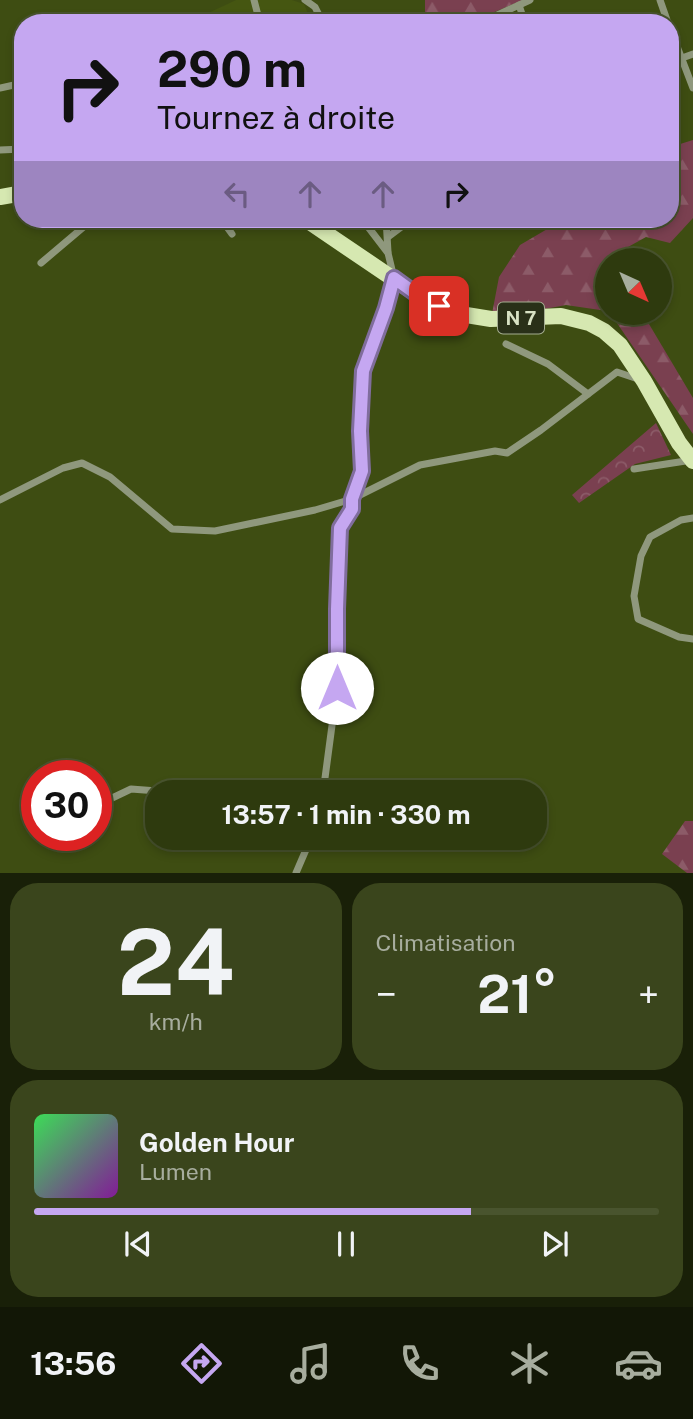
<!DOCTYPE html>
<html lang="fr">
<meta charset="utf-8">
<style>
:root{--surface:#2e3a0e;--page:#3a451c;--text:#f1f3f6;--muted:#a7ad9e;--line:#49542e;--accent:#c5a7f1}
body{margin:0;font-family:"Public Sans",sans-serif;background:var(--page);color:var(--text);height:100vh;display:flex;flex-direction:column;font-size:26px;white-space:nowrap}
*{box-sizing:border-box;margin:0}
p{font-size:23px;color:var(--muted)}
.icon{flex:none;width:38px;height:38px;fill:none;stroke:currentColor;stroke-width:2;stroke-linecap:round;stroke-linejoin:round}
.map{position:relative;height:873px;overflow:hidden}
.details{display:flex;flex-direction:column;gap:10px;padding:10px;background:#192008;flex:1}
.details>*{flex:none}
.banner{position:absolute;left:14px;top:14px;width:665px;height:214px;border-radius:28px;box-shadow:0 4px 10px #0003,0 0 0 2px var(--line);background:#c5a7f1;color:#111;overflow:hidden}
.needle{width:46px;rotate:136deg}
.controls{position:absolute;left:595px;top:248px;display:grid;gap:14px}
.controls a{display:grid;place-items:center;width:77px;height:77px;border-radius:50%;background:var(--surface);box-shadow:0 4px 10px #0003,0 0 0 2px var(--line);font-size:35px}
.speed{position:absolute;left:21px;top:760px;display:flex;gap:14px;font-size:35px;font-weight:700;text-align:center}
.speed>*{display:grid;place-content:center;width:91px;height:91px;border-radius:50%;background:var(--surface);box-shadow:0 4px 10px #0003,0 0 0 2px var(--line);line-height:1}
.speed .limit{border:10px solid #d22;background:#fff;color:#111}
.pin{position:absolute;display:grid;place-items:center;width:60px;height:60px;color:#fff;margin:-30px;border-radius:14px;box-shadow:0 4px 10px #0006}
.me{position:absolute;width:77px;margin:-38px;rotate:0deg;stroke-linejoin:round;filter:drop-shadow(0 0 5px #0008)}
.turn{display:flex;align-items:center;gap:24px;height:147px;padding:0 28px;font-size:32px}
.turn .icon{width:91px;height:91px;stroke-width:2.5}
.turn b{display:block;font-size:49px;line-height:60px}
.lanes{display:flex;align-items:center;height:66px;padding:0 28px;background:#0003;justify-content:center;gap:35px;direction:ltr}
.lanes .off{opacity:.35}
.big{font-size:52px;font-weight:700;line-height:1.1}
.details .widget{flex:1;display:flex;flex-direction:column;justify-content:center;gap:10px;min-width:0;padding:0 24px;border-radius:28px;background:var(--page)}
.details .dial{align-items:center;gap:0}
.dial b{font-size:91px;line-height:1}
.song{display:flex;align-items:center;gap:21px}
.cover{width:84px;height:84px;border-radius:10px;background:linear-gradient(135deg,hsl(130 70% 55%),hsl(290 70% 35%))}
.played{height:7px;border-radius:4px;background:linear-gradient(90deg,var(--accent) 70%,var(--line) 70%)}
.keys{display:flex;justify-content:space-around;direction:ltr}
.heat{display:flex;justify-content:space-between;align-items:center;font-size:38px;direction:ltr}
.details .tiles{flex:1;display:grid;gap:10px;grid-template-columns:1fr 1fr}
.widget:last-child{grid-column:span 2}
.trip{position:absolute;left:145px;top:780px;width:402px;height:70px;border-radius:28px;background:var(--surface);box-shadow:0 4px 10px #0003,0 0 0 2px var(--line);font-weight:700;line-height:70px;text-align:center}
.tabs{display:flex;height:112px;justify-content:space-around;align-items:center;background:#121706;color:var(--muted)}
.tabs .icon{width:49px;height:49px}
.tabs .current{color:var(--accent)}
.tabs b{font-size:32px;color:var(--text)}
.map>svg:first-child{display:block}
.built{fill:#455611}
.forest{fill:url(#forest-firs)}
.park{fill:url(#park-crowns)}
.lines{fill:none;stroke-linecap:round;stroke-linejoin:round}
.street{stroke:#8f987d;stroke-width:7}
.primary{stroke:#d6e8b1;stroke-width:16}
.route-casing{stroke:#806d9d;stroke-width:18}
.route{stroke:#c5a7f1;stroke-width:12}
.labels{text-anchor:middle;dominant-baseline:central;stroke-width:7;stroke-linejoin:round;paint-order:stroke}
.shield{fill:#293018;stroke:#a4ad90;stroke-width:2}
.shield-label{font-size:19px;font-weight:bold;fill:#d8e2c4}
</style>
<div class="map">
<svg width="693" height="873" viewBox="0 0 693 873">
<defs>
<pattern id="forest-firs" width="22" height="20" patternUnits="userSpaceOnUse" patternTransform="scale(1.75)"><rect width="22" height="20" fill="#7a4050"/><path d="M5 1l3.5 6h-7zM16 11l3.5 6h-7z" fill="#8c5b68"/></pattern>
<pattern id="park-crowns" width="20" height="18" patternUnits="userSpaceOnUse" patternTransform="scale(1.75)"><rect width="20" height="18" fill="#7a4050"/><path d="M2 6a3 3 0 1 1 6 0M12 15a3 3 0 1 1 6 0" fill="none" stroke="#8c5b68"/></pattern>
</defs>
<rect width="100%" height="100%" fill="#3e4d12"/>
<path class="built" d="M236,0H292L304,4L312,23H187Z"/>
<g class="forest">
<path d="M425,0H523L468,23H425Z"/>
<path d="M693,140V218L670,243L646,237L628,247L630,261H607V280L598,285L607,290V311L566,305L491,319L499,277L520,245L549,228L569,219H670V152L677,145Z"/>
<path d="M610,313H639L646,319L693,398V434Z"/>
<path d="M685,821H693V873H687L662,854Z"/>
</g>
<path class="park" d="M656,423L671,455L635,464L579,503L572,495Z"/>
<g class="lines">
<g class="street">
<path d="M254,0L260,23"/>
<path d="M305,0L315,7L323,23"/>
<path d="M660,0L668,23"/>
<path d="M519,5L525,23"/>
<path d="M480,23L530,0"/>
<path d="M670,28L693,88"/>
<path d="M682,58L693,54"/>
<path d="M0,88L23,83"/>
<path d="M0,150L23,149"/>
<path d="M221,219L232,234"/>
<path d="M386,219L388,252"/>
<path d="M388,237L412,219"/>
<path d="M41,263L93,219"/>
<path d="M506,344L548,364L588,394"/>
<path d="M634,469L692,460"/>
<path d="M0,500L63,468L82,463L110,477L172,529L215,531L315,510L352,499L420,465L495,451L507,453L541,430L617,372L641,380"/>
<path d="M693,518L681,520L650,537L641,556L634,596L638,619L679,637L693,639"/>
<path d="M323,793L337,688V609L340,529L352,509V499L362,470L360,431L363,371L386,308L394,278L388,253L362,219"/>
<path d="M108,800L131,789L184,793"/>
<path d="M296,873L311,838"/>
</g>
<g class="primary">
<path d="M0,197L23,193"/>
<path d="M305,219L423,299L454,313L491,319L561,316L589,323L604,331L620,345L644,381L679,443L693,461"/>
</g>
</g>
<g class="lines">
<g class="route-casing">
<path id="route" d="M337,688V609L340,528L352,509V499L362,471L360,431L363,371L386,308L394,278L423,299L439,306"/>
</g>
<use href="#route" class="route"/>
</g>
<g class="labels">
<rect class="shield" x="498" y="302.5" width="46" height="31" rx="5"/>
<g class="shield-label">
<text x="521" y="318">N 7</text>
</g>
</g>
</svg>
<div class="controls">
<a><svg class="needle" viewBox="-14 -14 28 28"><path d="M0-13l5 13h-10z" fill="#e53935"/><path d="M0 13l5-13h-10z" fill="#a7ad9e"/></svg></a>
</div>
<div class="speed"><div class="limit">30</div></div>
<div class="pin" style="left:439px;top:306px;background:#d93025"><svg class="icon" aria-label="arrive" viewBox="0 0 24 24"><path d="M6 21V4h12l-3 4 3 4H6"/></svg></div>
<svg class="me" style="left:337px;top:688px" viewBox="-20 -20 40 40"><circle r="19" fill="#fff"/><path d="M0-13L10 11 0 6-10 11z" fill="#c5a7f1"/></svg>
<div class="trip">13:57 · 1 min · 330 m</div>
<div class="banner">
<div class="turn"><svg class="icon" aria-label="right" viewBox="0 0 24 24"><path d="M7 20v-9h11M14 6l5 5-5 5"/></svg><div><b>290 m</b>Tournez à droite</div></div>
<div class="lanes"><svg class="icon off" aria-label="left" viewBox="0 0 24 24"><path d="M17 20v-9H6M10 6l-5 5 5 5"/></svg><svg class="icon off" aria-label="ahead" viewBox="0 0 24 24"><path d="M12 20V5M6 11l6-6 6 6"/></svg><svg class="icon off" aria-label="ahead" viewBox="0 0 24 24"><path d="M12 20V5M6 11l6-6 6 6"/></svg><svg class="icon" aria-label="right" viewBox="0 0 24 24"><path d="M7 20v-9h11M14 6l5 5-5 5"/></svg></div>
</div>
</div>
<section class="details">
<div class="tiles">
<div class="widget dial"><b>24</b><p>km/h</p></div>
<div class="widget"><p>Climatisation</p>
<div class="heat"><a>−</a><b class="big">21°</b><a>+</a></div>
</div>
<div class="widget">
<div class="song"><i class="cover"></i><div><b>Golden Hour</b><p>Lumen</p></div></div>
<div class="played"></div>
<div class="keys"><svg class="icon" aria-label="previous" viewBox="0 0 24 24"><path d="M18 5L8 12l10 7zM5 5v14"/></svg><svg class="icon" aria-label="pause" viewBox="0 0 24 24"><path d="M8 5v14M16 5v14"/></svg><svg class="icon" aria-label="next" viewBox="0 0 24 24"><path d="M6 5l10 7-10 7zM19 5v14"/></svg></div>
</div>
</div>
</section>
<nav class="tabs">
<b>13:56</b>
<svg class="icon current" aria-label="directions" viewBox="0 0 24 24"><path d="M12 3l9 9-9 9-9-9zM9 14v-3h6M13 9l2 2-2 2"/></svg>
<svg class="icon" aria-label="music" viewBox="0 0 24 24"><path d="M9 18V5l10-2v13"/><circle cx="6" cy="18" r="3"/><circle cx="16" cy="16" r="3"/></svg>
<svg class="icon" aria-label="phone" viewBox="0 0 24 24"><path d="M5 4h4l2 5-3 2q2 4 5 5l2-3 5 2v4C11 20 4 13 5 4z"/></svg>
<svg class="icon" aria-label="climate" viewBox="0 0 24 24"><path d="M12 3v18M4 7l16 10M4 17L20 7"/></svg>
<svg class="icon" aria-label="car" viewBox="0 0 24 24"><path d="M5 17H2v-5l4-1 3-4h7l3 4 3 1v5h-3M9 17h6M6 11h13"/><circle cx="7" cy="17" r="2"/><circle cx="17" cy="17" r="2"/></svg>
</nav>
